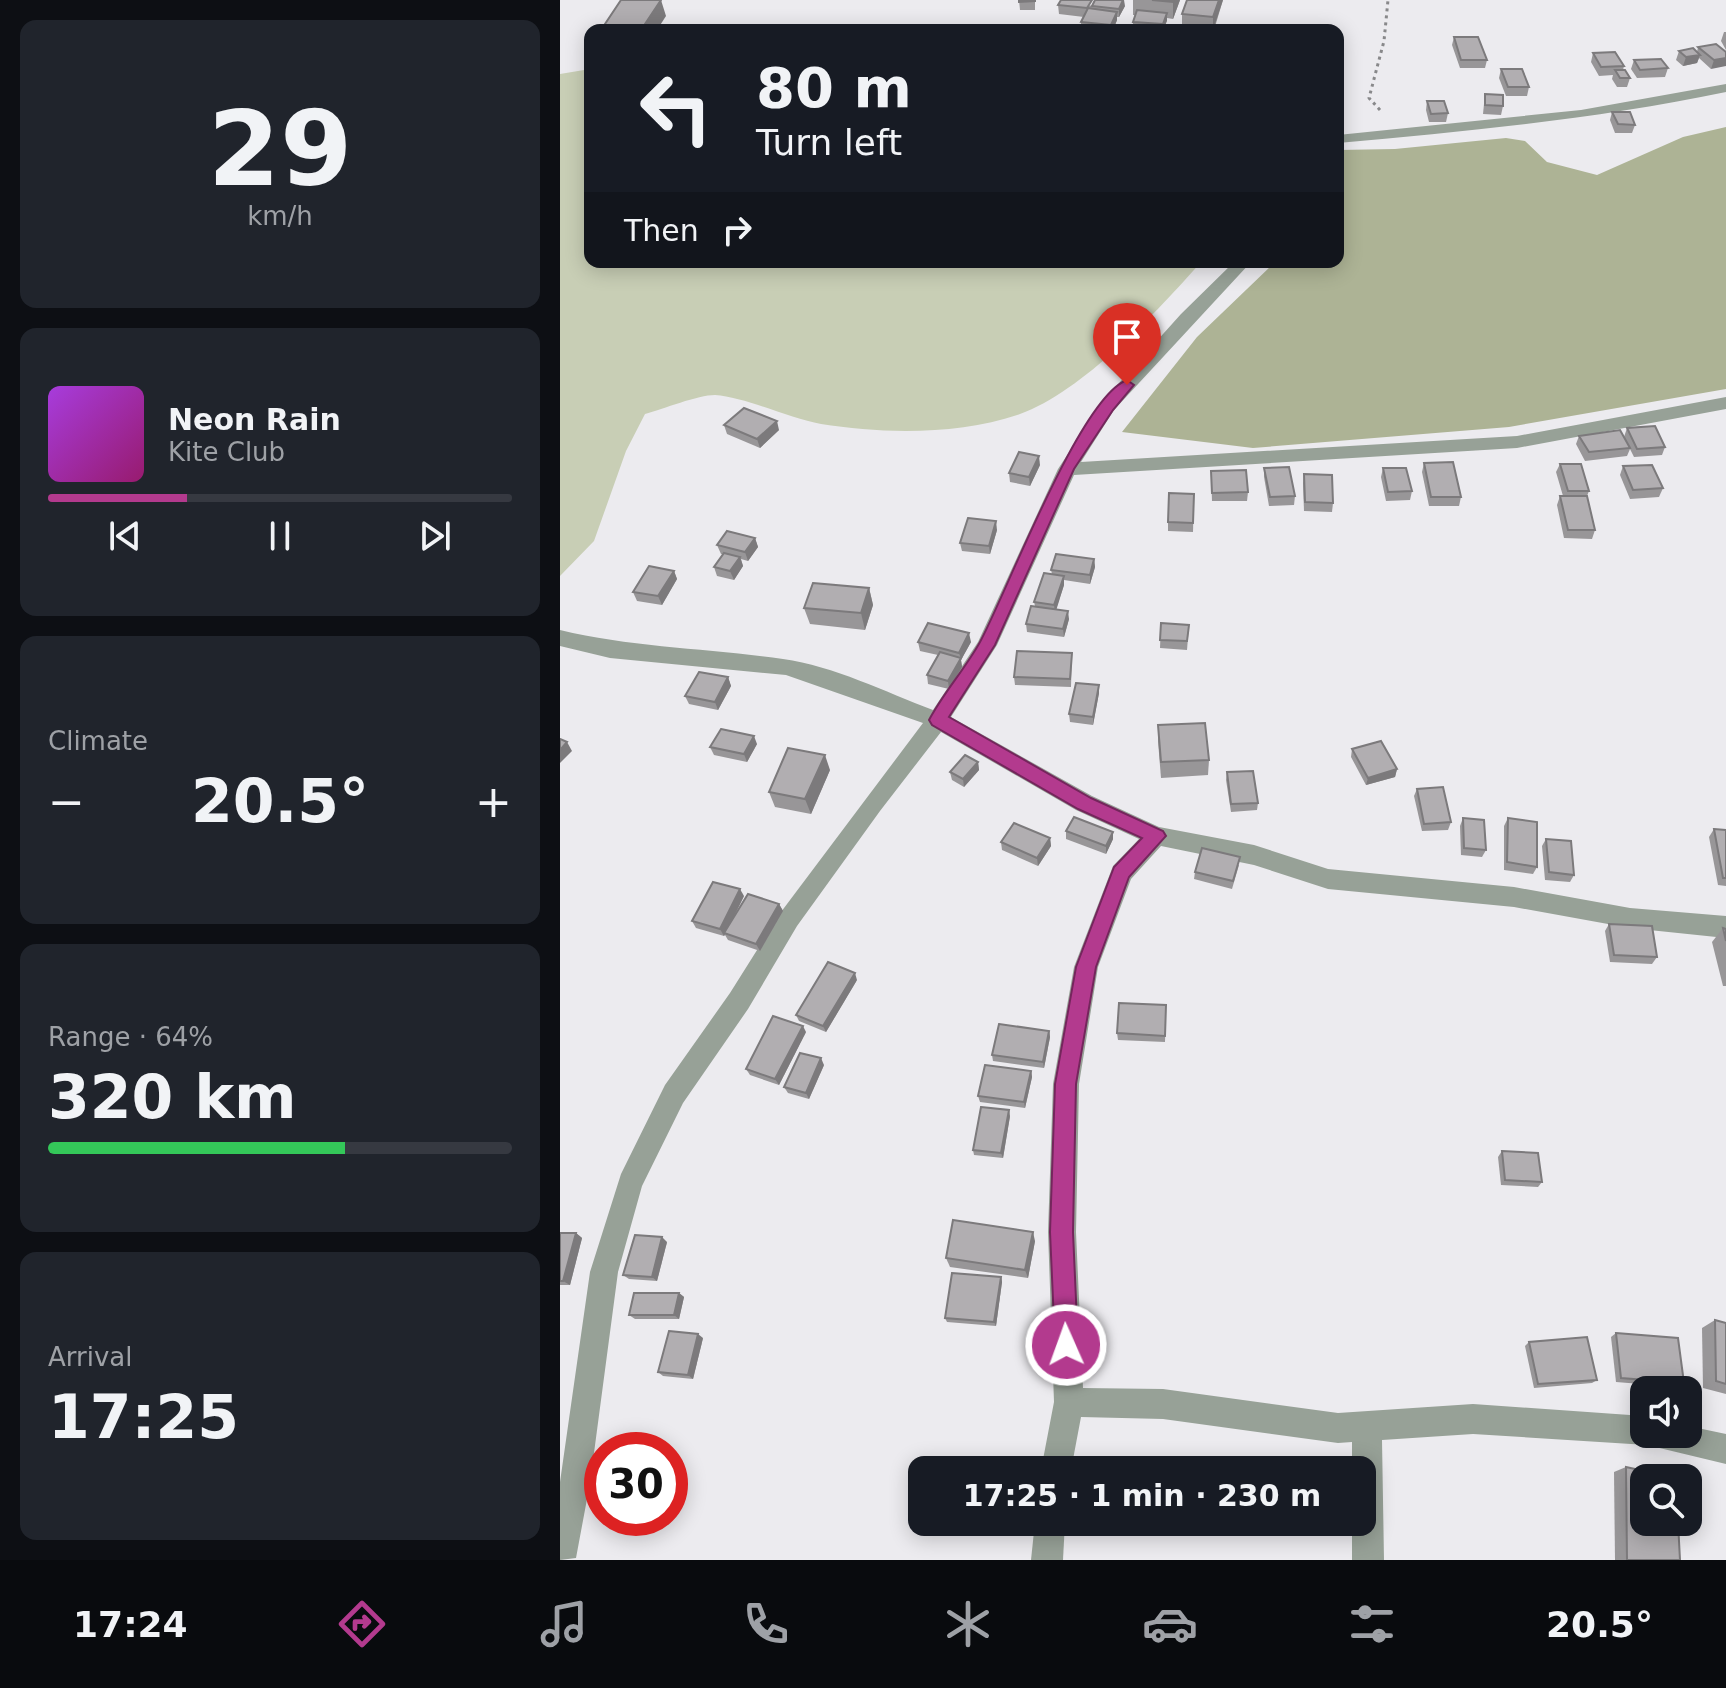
<!DOCTYPE html>
<meta charset="utf-8">
<style>
:root{--surface:#171b24;--page:#20242c;--text:#f1f3f6;--muted:#9ea1a6;--line:#363941;--accent:#b33a8e}
body{margin:0;font-family:"DejaVu Sans",sans-serif;background:var(--page);color:var(--text);height:100vh;display:flex;flex-direction:column;font-size:30px;white-space:nowrap}
*{box-sizing:border-box;margin:0}
p{font-size:26px;color:var(--muted)}
.icon{flex:none;width:44px;height:44px;fill:none;stroke:currentColor;stroke-width:2;stroke-linecap:round;stroke-linejoin:round}
.map{position:relative;flex:1;overflow:hidden}
.panel{display:flex;flex-direction:column;gap:20px;padding:20px;background:#0d0f14;width:560px}
.panel>*{flex:none}
.hud{position:absolute;left:24px;top:24px;width:760px;height:244px;border-radius:16px;box-shadow:0 4px 20px #0003;background:#171b24;color:var(--text);overflow:hidden}
.buttons{position:absolute;left:1070px;top:1376px;display:grid;gap:16px}
.buttons a{display:grid;place-items:center;width:72px;height:72px;border-radius:16px;background:var(--surface);box-shadow:0 4px 20px #0003;font-size:40px}
.speed{position:absolute;left:24px;top:1432px;display:flex;gap:16px;font-size:40px;font-weight:700;text-align:center}
.speed>*{display:grid;place-content:center;width:104px;height:104px;border-radius:50%;background:var(--surface);box-shadow:0 4px 20px #0003;line-height:1}
.speed .limit{border:12px solid #d22;background:#fff;color:#111}
.pin{position:absolute;display:grid;place-items:center;width:68px;height:68px;color:#fff;margin:-82px -34px;border-radius:50% 50% 50% 0;rotate:-45deg;box-shadow:0 0 8px #0007}
.pin .icon{rotate:45deg}
.me{position:absolute;width:88px;margin:-44px;rotate:358deg;stroke-linejoin:round;filter:drop-shadow(0 0 6px #0008)}
.turn{display:flex;align-items:center;gap:28px;height:168px;padding:0 40px;font-size:36px}
.turn .icon{width:104px;height:104px;stroke-width:2.5}
.turn b{display:block;font-size:56px;line-height:68px}
.then{display:flex;align-items:center;height:76px;padding:0 40px;background:#0003;gap:16px;font-size:30px}
.big{font-size:60px;font-weight:600;line-height:1.1}
.panel .card{flex:1;display:flex;flex-direction:column;justify-content:center;gap:12px;min-width:0;padding:0 28px;border-radius:16px;background:var(--page)}
.panel .dial{align-items:center;gap:0}
.dial b{font-size:104px;line-height:1}
.song{display:flex;align-items:center;gap:24px}
.cover{width:96px;height:96px;border-radius:12px;background:linear-gradient(135deg,hsl(280 70% 55%),hsl(320 70% 35%))}
.played{height:8px;border-radius:4px;background:linear-gradient(90deg,var(--accent) 30%,var(--line) 30%)}
.keys{display:flex;justify-content:space-around;direction:ltr}
.heat{display:flex;justify-content:space-between;align-items:center;font-size:44px;direction:ltr}
.charge{height:12px;border-radius:6px;background:linear-gradient(90deg,#34c759 64%,var(--line) 0)}
.trip{position:absolute;left:348px;top:1456px;width:468px;height:80px;border-radius:16px;background:var(--surface);box-shadow:0 4px 20px #0003;font-weight:600;line-height:80px;text-align:center}
.menu{display:flex;height:128px;justify-content:space-around;align-items:center;background:#090b0e;color:var(--muted)}
.menu .icon{width:56px;height:56px}
.menu .on{color:var(--accent)}
.menu b{font-size:36px;color:var(--text)}
main{display:flex;flex:1;min-height:0}
.map>svg:first-child{display:block}
.green{fill:#c8ceb5}
.forest{fill:#adb395}
.lines{fill:none;stroke-linecap:round;stroke-linejoin:round}
.path{stroke:#88888a;stroke-width:3;stroke-dasharray:3 4;stroke-linecap:butt}
.minor{fill:#97a197;fill-rule:evenodd}
.wall{fill:#989698}
.shaded-wall{fill:#7c7a7c}
.building{fill:#b1aeb1;stroke:#7c7a7c;stroke-width:2}
.route{fill:#b33a8e;stroke:#74265c;stroke-width:2}
</style>
<main>
<section class="panel">
<div class="card dial"><b>29</b><p>km/h</p></div>
<div class="card">
<div class="song"><i class="cover"></i><div><b>Neon Rain</b><p>Kite Club</p></div></div>
<div class="played"></div>
<div class="keys"><svg class="icon" aria-label="previous" viewBox="0 0 24 24"><path d="M18 5L8 12l10 7zM5 5v14"/></svg><svg class="icon" aria-label="pause" viewBox="0 0 24 24"><path d="M8 5v14M16 5v14"/></svg><svg class="icon" aria-label="next" viewBox="0 0 24 24"><path d="M6 5l10 7-10 7zM19 5v14"/></svg></div>
</div>
<div class="card"><p>Climate</p>
<div class="heat"><a>−</a><b class="big">20.5°</b><a>+</a></div>
</div>
<div class="card"><p>Range · 64%</p><b class="big">320 km</b><div class="charge"></div></div>
<div class="card"><p>Arrival</p><b class="big">17:25</b></div>
</section>
<div class="map">
<svg width="1166" height="1560" viewBox="0 0 1166 1560">
<rect width="100%" height="100%" fill="#ecebef"/>
<path class="green" d="M30,69V262H641C598,311 522,392 460,414C399,435 324,434 261,424C229,418 185,397 155,395C138,395 103,409 85,414L66,451L34,541L0,576V74Z"/>
<path class="forest" d="M1166,127V389L949,427L693,448L562,432L637,337L715,262H778V150L835,149L946,138L965,141L987,162L1037,175L1123,137Z"/>
<g class="lines">
<path class="path" d="M820,110L809,98L824,41L828,0"/>
<g class="minor">
<path d="M1166,84V92C1038,119 908,131 778,143V135L1021,110Z"/>
<path d="M674,262H691L554,410L521,462L957,436L1166,397V409L957,448L514,475L437,645L391,717L532,796L599,827L694,845L768,869L954,887L1070,908L1166,916V938L1070,928L954,907L768,889L694,865L601,846L571,879L538,967L519,1084L516,1232L523,1388L603,1389L778,1413L913,1404L1084,1416V1434H1128V1426L1166,1434V1464L1087,1445L913,1434L822,1440L824,1560H792V1522H802V1470H792V1442L778,1443L603,1419L521,1417L511,1470H481L494,1402L488,1232L493,1084L514,967L553,866L579,839L516,810L381,732L320,811L237,926L188,1009L123,1103L82,1186L58,1272L30,1483L16,1558L0,1560V1482L30,1272L61,1174L105,1085L170,993L221,912L363,723L226,675L50,658L0,646V630C74,648 149,648 223,659C274,666 325,692 373,710L418,642L498,469L542,402L621,314Z"/>
<path d="M475,1522H505L503,1560H471Z"/>
</g>
</g>
<g class="wall">
<path d="M459,0H475V10H460Z"/>
<path d="M573,0H620L613,19L607,18L604,30H573V22L575,15H573Z"/>
<path d="M663,0L654,30H622V14Z"/>
<path d="M498,5L565,6L559,17H557V20L553,30H521V22L524,17L499,14Z"/>
<path d="M1164,32H1166V50L1161,41Z"/>
<path d="M894,37L927,60L925,68H900L892,45Z"/>
<path d="M1138,47L1166,52L1151,69L1139,58L1137,63L1123,66L1116,60L1119,51L1137,52Z"/>
<path d="M1033,53L1064,66L1063,70L1070,78L1067,87H1057L1052,79L1053,75L1039,76L1031,62Z"/>
<path d="M1074,60L1108,68L1105,77L1077,78L1071,69Z"/>
<path d="M941,69L969,87L967,96H946L939,78Z"/>
<path d="M925,94L943,106L941,115L923,114Z"/>
<path d="M867,101L888,113L886,122H869L866,110Z"/>
<path d="M1052,112L1075,125L1072,133H1055L1050,120Z"/>
<path d="M164,425L219,430L200,448L167,434Z"/>
<path d="M1067,428L1105,447L1102,455L1074,457L1070,449L1067,456L1025,461L1016,444L1019,436L1064,437Z"/>
<path d="M864,463L901,497L899,506H869L862,472Z"/>
<path d="M1000,464L1029,491L1027,496L1035,530L1032,539L1004,538L997,505L1000,496H1003L996,472Z"/>
<path d="M480,465L470,486L450,482L449,473Z"/>
<path d="M1063,466L1103,488L1099,497L1070,499L1060,475Z"/>
<path d="M704,468L735,496L734,505L709,506L704,477Z"/>
<path d="M823,468L852,491L850,500L826,501L821,477Z"/>
<path d="M651,471L688,492L687,501H652Z"/>
<path d="M744,474L773,503L772,512L744,511L743,483Z"/>
<path d="M634,494L633,532L608,531V522Z"/>
<path d="M437,530L430,554L402,551L400,543Z"/>
<path d="M195,538L198,547L188,561L181,559L183,566L174,580L157,576L154,567L163,554H161L157,545Z"/>
<path d="M534,559L535,567L530,584L504,580V585L496,609L509,619L504,637L467,632L466,624L475,606L474,602L492,574L491,570Z"/>
<path d="M114,571L117,579L102,605L77,601L73,592Z"/>
<path d="M309,588L313,605L305,630L250,624L244,608Z"/>
<path d="M601,623L629,625L627,650L600,648Z"/>
<path d="M358,642H411L401,660L402,667L389,689L368,684L367,675L378,655L360,651Z"/>
<path d="M512,653L511,687L455,685L454,677Z"/>
<path d="M168,677L171,686L158,710L129,704L125,696Z"/>
<path d="M539,685V693L533,725L510,722L509,714Z"/>
<path d="M598,725L649,760L648,775L601,778L598,741Z"/>
<path d="M197,744L187,762L154,755L150,747Z"/>
<path d="M792,749L837,769L835,777L806,785L791,757Z"/>
<path d="M418,762L419,770L404,787L392,780L390,772Z"/>
<path d="M270,770L251,814L215,807L209,792Z"/>
<path d="M667,772L698,803L697,810L671,812L666,780Z"/>
<path d="M857,789L891,822L888,830L862,831L854,796Z"/>
<path d="M903,818L926,850L922,857L901,855L900,826Z"/>
<path d="M948,818L977,867L973,874L944,870V826Z"/>
<path d="M1154,829L1166,830V886L1158,885L1149,837Z"/>
<path d="M506,831L553,832V839L546,854L506,839Z"/>
<path d="M490,838L491,846L478,866L442,850L441,842Z"/>
<path d="M986,839L1014,875L1010,882L985,880L982,846Z"/>
<path d="M679,865L672,889L634,879L635,872Z"/>
<path d="M184,896L173,919L219,904L223,911L200,951L168,940L165,935L164,936L136,928L132,921Z"/>
<path d="M1049,924L1097,957L1092,964L1050,962L1045,931Z"/>
<path d="M1163,928L1166,929V986H1163L1152,942Z"/>
<path d="M297,980L266,1032L239,1021L236,1015Z"/>
<path d="M606,1005L605,1042L558,1040L557,1033Z"/>
<path d="M489,1031L490,1037L484,1068L433,1061L432,1055Z"/>
<path d="M246,1032L219,1085L190,1075L186,1069Z"/>
<path d="M264,1065L249,1099L228,1093L224,1087Z"/>
<path d="M471,1071L472,1077L465,1108L420,1102L418,1096Z"/>
<path d="M450,1116L443,1158L414,1155L413,1150Z"/>
<path d="M942,1151L982,1182L978,1187L941,1185L938,1157Z"/>
<path d="M0,1233H16L22,1238L10,1285H0Z"/>
<path d="M475,1241L468,1278L390,1267L386,1258Z"/>
<path d="M107,1242L97,1281L69,1279L63,1275Z"/>
<path d="M441,1277L442,1282L436,1326L387,1322L385,1318Z"/>
<path d="M119,1293L124,1297L119,1319H75L69,1315Z"/>
<path d="M1155,1320L1166,1323V1394L1143,1388L1142,1328Z"/>
<path d="M1056,1333L1124,1383L1118,1387L1056,1382L1051,1337Z"/>
<path d="M143,1338L133,1379L103,1376L98,1372Z"/>
<path d="M969,1342L1037,1380L1032,1383L974,1388L965,1346Z"/>
<path d="M1066,1467L1120,1560H1055L1054,1472Z"/>
</g>
<g class="shaded-wall">
<path d="M101,0L106,16L97,30H81Z"/>
<path d="M563,0H564L565,6L559,17V9Z"/>
<path d="M614,0H620L613,19V2Z"/>
<path d="M659,0H663L653,30V17Z"/>
<path d="M557,12V20L553,30H551V25Z"/>
<path d="M607,13V21L603,30V24Z"/>
<path d="M1140,55L1137,63L1123,66L1126,57Z"/>
<path d="M1166,58V66L1151,69L1154,60Z"/>
<path d="M217,421L219,430L200,448L197,439Z"/>
<path d="M479,456L480,465L470,486L469,477Z"/>
<path d="M436,521L437,530L430,554L429,546Z"/>
<path d="M195,538L198,547L188,561L185,552Z"/>
<path d="M180,557L183,566L174,580L170,571Z"/>
<path d="M534,559L535,567L530,584V575Z"/>
<path d="M114,571L117,579L102,605L98,596Z"/>
<path d="M504,576V585L495,614L494,605Z"/>
<path d="M309,588L313,605L305,630L301,613Z"/>
<path d="M508,611L509,619L504,637L503,629Z"/>
<path d="M409,633L411,642L401,660L402,667L389,689L388,681L401,659L399,653Z"/>
<path d="M168,677L171,686L158,710L155,702Z"/>
<path d="M539,685V693L533,725V717Z"/>
<path d="M194,736L197,744L187,762L184,754Z"/>
<path d="M7,742L12,751L0,763V750Z"/>
<path d="M265,755L270,770L251,814L245,799Z"/>
<path d="M418,762L419,770L404,787L403,779Z"/>
<path d="M837,769L835,777L806,785L808,778Z"/>
<path d="M553,832V839L546,854V846Z"/>
<path d="M490,838L491,846L478,866L477,858Z"/>
<path d="M180,889L184,896L164,936L160,929Z"/>
<path d="M219,904L223,911L200,951L196,944Z"/>
<path d="M295,973L297,980L266,1032L263,1026Z"/>
<path d="M243,1026L246,1032L219,1085L215,1079Z"/>
<path d="M489,1031L490,1037L484,1068L483,1062Z"/>
<path d="M261,1058L264,1065L249,1099L246,1093Z"/>
<path d="M471,1071L472,1077L465,1108L464,1102Z"/>
<path d="M449,1110L450,1116L443,1158L441,1153Z"/>
<path d="M473,1232L475,1241L468,1278L465,1270Z"/>
<path d="M16,1233L22,1238L10,1285L3,1281Z"/>
<path d="M102,1237L107,1242L97,1281L92,1277Z"/>
<path d="M441,1277L442,1282L436,1326L434,1322Z"/>
<path d="M119,1293L124,1297L119,1319L114,1315Z"/>
<path d="M138,1334L143,1338L133,1379L128,1375Z"/>
</g>
<g class="building">
<path d="M61,0H101L81,30H41Z"/>
<path d="M459,0H475V1L459,2Z"/>
<path d="M501,0H532L527,8L498,5Z"/>
<path d="M535,0H563L559,9L532,6Z"/>
<path d="M592,0H614L613,2Z"/>
<path d="M627,0H659L653,17L622,14Z"/>
<path d="M528,8L557,12L551,25L521,22Z"/>
<path d="M577,10L607,13L603,24L573,22Z"/>
<path d="M894,37H918L927,60H901Z"/>
<path d="M1156,44L1166,52V58L1154,60L1138,47Z"/>
<path d="M1133,48L1140,55L1126,57L1119,51Z"/>
<path d="M1055,52L1064,66L1041,67L1033,53Z"/>
<path d="M1101,59L1108,68L1080,70L1074,60Z"/>
<path d="M941,69H962L969,87H948Z"/>
<path d="M1055,70H1065L1070,78H1060Z"/>
<path d="M925,94L943,95V106L925,105Z"/>
<path d="M867,101H884L888,113L871,114Z"/>
<path d="M1052,112H1070L1075,125L1058,124Z"/>
<path d="M184,408L217,421L197,439L164,425Z"/>
<path d="M1095,426L1105,447L1077,449L1067,428Z"/>
<path d="M1060,430L1070,448L1029,452L1019,436Z"/>
<path d="M459,452L479,456L469,477L449,473Z"/>
<path d="M893,462L901,497H871L864,463Z"/>
<path d="M1000,464H1021L1029,491H1008Z"/>
<path d="M1092,465L1103,488L1073,490L1063,466Z"/>
<path d="M729,467L735,496L710,497L704,468Z"/>
<path d="M823,468H846L852,491L828,492Z"/>
<path d="M686,470L688,492L652,493L651,471Z"/>
<path d="M744,474L772,475L773,503L745,502Z"/>
<path d="M609,493L634,494L633,523L608,522Z"/>
<path d="M1000,496H1027L1035,530H1008Z"/>
<path d="M408,518L436,521L429,546L400,543Z"/>
<path d="M167,531L195,538L185,552L157,545Z"/>
<path d="M164,553L180,557L170,571L154,567Z"/>
<path d="M496,554L534,559L530,575L491,570Z"/>
<path d="M89,566L114,571L98,596L73,592Z"/>
<path d="M484,573L504,576L494,605L474,602Z"/>
<path d="M253,583L309,588L301,613L244,608Z"/>
<path d="M471,606L508,611L503,629L466,624Z"/>
<path d="M368,623L409,633L399,653L358,642Z"/>
<path d="M601,623L629,625L627,641L600,640Z"/>
<path d="M457,651L512,653L510,679L454,677Z"/>
<path d="M380,652L401,658L388,681L367,675Z"/>
<path d="M139,672L168,677L155,702L125,696Z"/>
<path d="M516,683L539,685L533,717L509,714Z"/>
<path d="M645,723L649,760L601,762L598,725Z"/>
<path d="M161,729L194,736L184,754L150,747Z"/>
<path d="M0,739L7,742L0,750Z"/>
<path d="M821,741L837,769L808,778L792,749Z"/>
<path d="M228,748L265,755L245,799L209,792Z"/>
<path d="M405,755L418,762L403,779L390,772Z"/>
<path d="M693,771L698,803L671,804L667,772Z"/>
<path d="M883,787L891,822L864,824L857,789Z"/>
<path d="M514,817L553,832L546,846L506,831Z"/>
<path d="M903,818L924,820L926,850L904,848Z"/>
<path d="M948,818L977,822V867L947,862Z"/>
<path d="M454,823L490,838L477,858L441,842Z"/>
<path d="M1154,829L1166,830V878H1163Z"/>
<path d="M986,839L1011,841L1014,875L989,872Z"/>
<path d="M642,848L680,857L673,881L635,872Z"/>
<path d="M153,882L180,889L160,929L132,921Z"/>
<path d="M188,894L219,904L196,944L164,933Z"/>
<path d="M1049,924L1092,926L1097,957L1054,955Z"/>
<path d="M1163,928L1166,929V941Z"/>
<path d="M268,962L295,973L263,1026L236,1015Z"/>
<path d="M559,1003L606,1005L605,1036L557,1033Z"/>
<path d="M213,1016L243,1026L215,1079L186,1069Z"/>
<path d="M439,1024L489,1031L483,1062L432,1055Z"/>
<path d="M240,1053L261,1058L246,1093L224,1087Z"/>
<path d="M425,1065L471,1071L464,1102L418,1096Z"/>
<path d="M421,1107L449,1110L441,1153L413,1150Z"/>
<path d="M942,1151L978,1153L982,1182L945,1180Z"/>
<path d="M393,1220L473,1232L465,1270L386,1258Z"/>
<path d="M0,1233H16L3,1281H0Z"/>
<path d="M75,1235L102,1237L92,1277L63,1275Z"/>
<path d="M392,1273L441,1277L434,1322L385,1318Z"/>
<path d="M74,1293H119L114,1315H69Z"/>
<path d="M1155,1320L1166,1323V1384L1156,1381Z"/>
<path d="M109,1331L138,1334L128,1375L98,1372Z"/>
<path d="M1056,1333L1118,1338L1124,1383L1061,1378Z"/>
<path d="M1027,1337L1037,1380L978,1384L969,1342Z"/>
<path d="M1066,1467L1116,1478H1084V1522H1118L1120,1560H1067Z"/>
</g>
<path class="route" d="M567,380L574,385L553,410L514,469L435,645L389,717L531,798L603,831L606,836L569,877L536,967L516,1084L513,1232L518,1345L515,1354L506,1357L498,1354L495,1345L490,1232L495,1084L516,967L554,867L582,838L518,809L372,725L369,720C384,692 405,669 420,642C447,592 520,397 567,380Z"/>
</svg>
<div class="buttons">
<a><svg class="icon" aria-label="sound" viewBox="0 0 24 24"><path d="M4 9h4l5-4v14l-5-4H4zM17 9q2 3 0 6"/></svg></a>
<a><svg class="icon" aria-label="search" viewBox="0 0 24 24"><circle cx="10" cy="10" r="6"/><path d="M15 15l6 6"/></svg></a>
</div>
<div class="speed"><div class="limit">30</div></div>
<div class="pin" style="left:567px;top:385px;background:#d93025"><svg class="icon" aria-label="arrive" viewBox="0 0 24 24"><path d="M6 21V4h12l-3 4 3 4H6"/></svg></div>
<svg class="me" style="left:506px;top:1345px" viewBox="-20 -20 40 40"><circle r="17" fill="#b33a8e" stroke="#fff" stroke-width="3"/><path d="M0-11L8 9 0 5-8 9z" fill="#fff"/></svg>
<div class="trip">17:25 · 1 min · 230 m</div>
<div class="hud">
<div class="turn"><svg class="icon" aria-label="left" viewBox="0 0 24 24"><path d="M17 20v-9H6M10 6l-5 5 5 5"/></svg><div><b>80 m</b>Turn left</div></div>
<div class="then">Then<svg class="icon" aria-label="right" viewBox="0 0 24 24"><path d="M7 20v-9h11M14 6l5 5-5 5"/></svg></div>
</div>
</div>
</main>
<nav class="menu">
<b>17:24</b>
<svg class="icon on" aria-label="directions" viewBox="0 0 24 24"><path d="M12 3l9 9-9 9-9-9zM9 14v-3h6M13 9l2 2-2 2"/></svg>
<svg class="icon" aria-label="music" viewBox="0 0 24 24"><path d="M9 18V5l10-2v13"/><circle cx="6" cy="18" r="3"/><circle cx="16" cy="16" r="3"/></svg>
<svg class="icon" aria-label="phone" viewBox="0 0 24 24"><path d="M5 4h4l2 5-3 2q2 4 5 5l2-3 5 2v4C11 20 4 13 5 4z"/></svg>
<svg class="icon" aria-label="climate" viewBox="0 0 24 24"><path d="M12 3v18M4 7l16 10M4 17L20 7"/></svg>
<svg class="icon" aria-label="car" viewBox="0 0 24 24"><path d="M5 17H2v-5l4-1 3-4h7l3 4 3 1v5h-3M9 17h6M6 11h13"/><circle cx="7" cy="17" r="2"/><circle cx="17" cy="17" r="2"/></svg>
<svg class="icon" aria-label="filters" viewBox="0 0 24 24"><path d="M4 7h16M4 17h16"/><circle cx="9" cy="7" r="2"/><circle cx="15" cy="17" r="2"/></svg>
<b>20.5°</b>
</nav>
